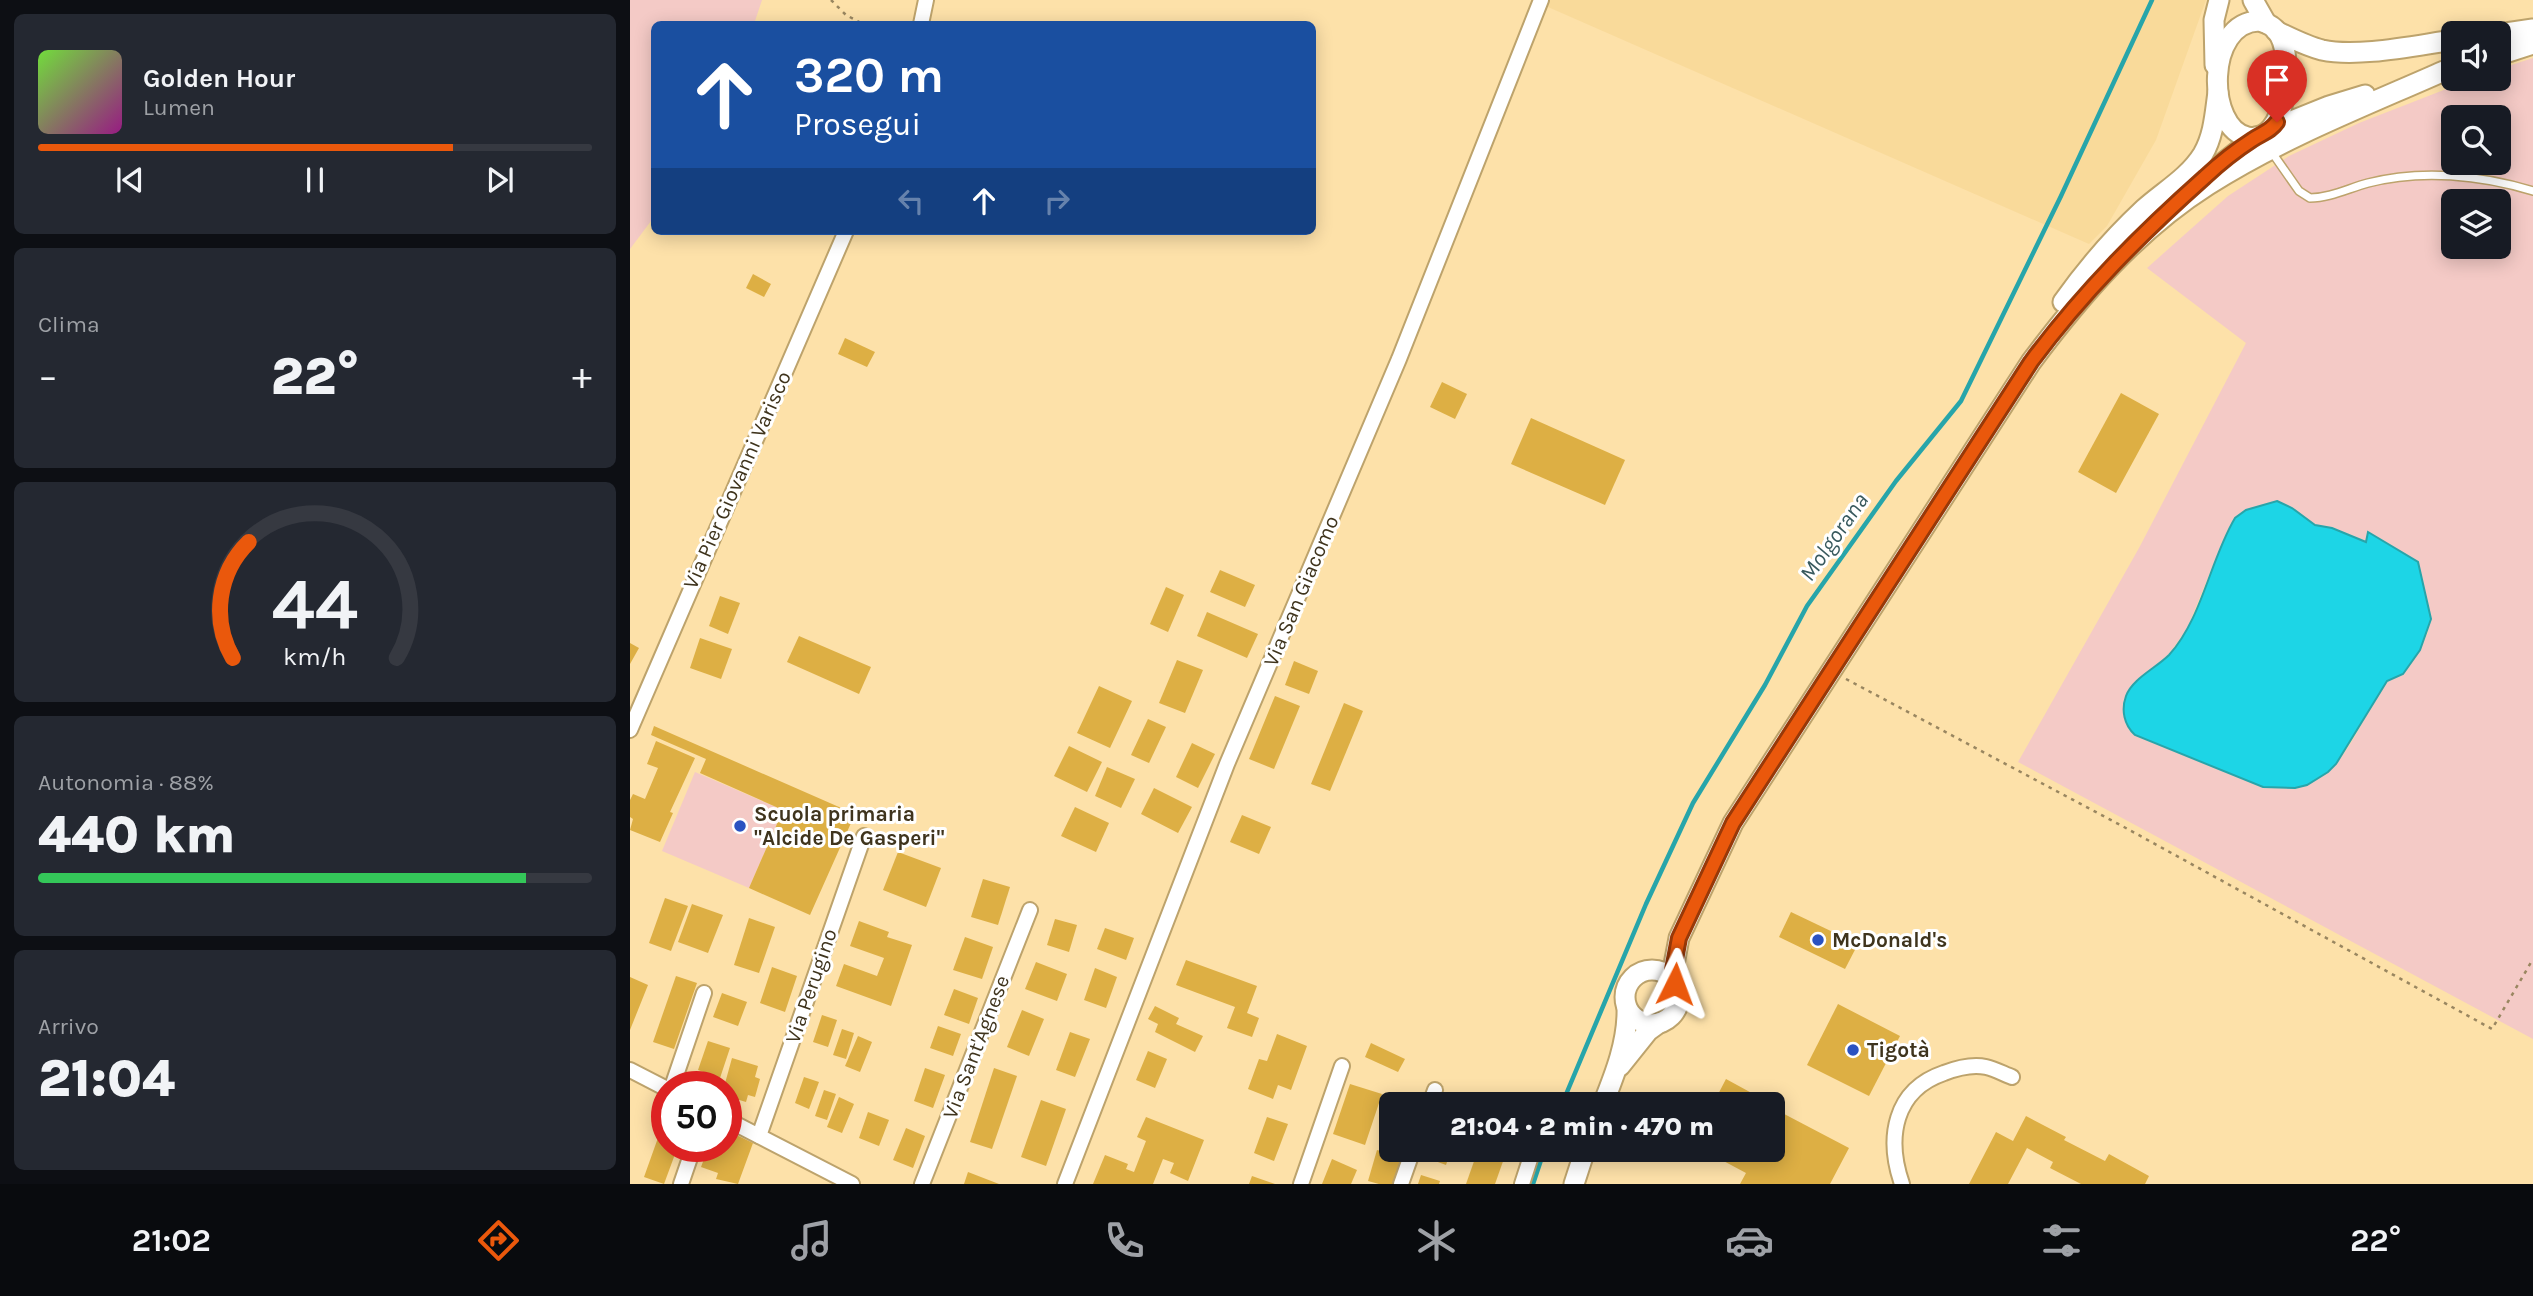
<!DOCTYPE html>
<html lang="it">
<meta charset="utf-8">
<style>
:root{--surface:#171b24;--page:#242831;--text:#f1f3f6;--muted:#9ea1a6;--line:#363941;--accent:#ea580c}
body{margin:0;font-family:Karla,sans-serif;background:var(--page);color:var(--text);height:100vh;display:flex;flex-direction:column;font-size:26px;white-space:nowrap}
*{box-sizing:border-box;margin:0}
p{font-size:23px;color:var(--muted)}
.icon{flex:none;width:38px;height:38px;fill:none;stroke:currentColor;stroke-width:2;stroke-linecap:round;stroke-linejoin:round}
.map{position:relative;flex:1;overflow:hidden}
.sheet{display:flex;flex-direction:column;gap:14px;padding:14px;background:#0d0f14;width:630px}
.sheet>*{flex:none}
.banner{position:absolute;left:21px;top:21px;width:665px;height:214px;border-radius:10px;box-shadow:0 4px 18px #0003;background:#1a4fa0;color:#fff;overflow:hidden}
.buttons{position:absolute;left:1811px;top:21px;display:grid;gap:14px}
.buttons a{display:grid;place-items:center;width:70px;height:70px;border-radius:10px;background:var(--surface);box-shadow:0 4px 18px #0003;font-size:35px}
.speed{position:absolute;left:21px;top:1071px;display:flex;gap:14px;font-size:35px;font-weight:700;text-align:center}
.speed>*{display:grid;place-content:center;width:91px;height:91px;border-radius:50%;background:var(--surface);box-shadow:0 4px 18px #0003;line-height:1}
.speed .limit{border:10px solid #d22;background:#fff;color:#111}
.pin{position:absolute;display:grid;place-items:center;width:60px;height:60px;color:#fff;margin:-72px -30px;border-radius:50% 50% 50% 0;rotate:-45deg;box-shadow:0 0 7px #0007}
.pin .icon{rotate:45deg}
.me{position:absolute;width:77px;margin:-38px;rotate:3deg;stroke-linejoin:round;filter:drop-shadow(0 0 5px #0008)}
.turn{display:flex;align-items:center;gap:24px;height:147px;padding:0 28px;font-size:32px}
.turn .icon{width:91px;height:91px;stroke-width:2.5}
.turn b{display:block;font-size:49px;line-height:60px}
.lanes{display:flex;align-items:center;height:66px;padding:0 28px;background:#0003;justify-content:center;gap:35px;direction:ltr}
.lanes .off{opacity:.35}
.big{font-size:52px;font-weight:800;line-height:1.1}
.sheet .widget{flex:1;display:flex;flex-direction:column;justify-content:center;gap:10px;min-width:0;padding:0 24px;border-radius:10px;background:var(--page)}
.sheet .dial{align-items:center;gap:0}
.dial svg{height:182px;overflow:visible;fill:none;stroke:var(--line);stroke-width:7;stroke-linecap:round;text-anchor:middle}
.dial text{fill:var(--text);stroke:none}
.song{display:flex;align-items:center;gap:21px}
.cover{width:84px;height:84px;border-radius:10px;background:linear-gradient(135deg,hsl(100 70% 55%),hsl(310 70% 35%))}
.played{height:7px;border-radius:4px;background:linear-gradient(90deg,var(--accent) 75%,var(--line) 75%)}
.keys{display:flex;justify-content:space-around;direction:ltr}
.heat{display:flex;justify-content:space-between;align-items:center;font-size:38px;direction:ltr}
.charge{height:10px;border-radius:5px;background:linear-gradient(90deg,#34c759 88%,var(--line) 0)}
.trip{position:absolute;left:749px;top:1092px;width:406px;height:70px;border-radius:10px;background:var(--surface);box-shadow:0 4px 18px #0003;font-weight:800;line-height:70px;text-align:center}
.tabs{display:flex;height:112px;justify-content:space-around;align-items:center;background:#090b0e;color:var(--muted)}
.tabs .icon{width:49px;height:49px}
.tabs .selected{color:var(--accent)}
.tabs b{font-size:32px;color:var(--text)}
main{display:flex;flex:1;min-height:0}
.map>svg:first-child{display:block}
.built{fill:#f9da9a}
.green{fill:#f4cac6;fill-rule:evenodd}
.water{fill:#1dd5e6;stroke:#27a5aa;stroke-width:2}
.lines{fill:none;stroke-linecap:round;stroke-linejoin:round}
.stream{stroke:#27a5aa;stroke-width:4.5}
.building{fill:#ddaf44}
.lane-casing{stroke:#bda36c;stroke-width:10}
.street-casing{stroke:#bda36c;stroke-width:18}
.secondary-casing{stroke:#bda36c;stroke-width:23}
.path{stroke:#998660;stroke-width:2.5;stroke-dasharray:3.5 5;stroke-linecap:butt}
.lane{stroke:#fff;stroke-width:7}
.street{stroke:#fff;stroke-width:14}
.secondary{stroke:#fff;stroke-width:19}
.route-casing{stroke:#983908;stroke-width:18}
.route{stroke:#ea580c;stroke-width:12}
.poi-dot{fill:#2a52c1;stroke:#fff;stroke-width:2.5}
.labels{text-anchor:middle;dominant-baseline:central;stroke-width:6;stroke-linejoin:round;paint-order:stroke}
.street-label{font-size:21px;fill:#3f341d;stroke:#fff}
.poi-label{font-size:21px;font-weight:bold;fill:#3f341d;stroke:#fff;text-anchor:start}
.water-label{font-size:23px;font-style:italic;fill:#395a5e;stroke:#fff}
</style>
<main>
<section class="sheet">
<div class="widget">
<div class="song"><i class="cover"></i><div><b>Golden Hour</b><p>Lumen</p></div></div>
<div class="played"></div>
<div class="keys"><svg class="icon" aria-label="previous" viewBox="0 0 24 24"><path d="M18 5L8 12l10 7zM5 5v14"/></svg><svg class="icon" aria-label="pause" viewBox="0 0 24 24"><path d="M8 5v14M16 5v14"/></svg><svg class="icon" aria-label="next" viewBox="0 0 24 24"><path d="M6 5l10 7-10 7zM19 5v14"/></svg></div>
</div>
<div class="widget"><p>Clima</p>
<div class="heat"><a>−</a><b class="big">22°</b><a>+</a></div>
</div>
<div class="widget dial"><svg viewBox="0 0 100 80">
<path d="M14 69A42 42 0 1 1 86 69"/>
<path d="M14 69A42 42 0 0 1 21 18" stroke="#ea580c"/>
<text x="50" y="56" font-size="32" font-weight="700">44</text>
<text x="50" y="72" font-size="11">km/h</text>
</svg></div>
<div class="widget"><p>Autonomia · 88%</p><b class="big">440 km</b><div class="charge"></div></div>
<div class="widget"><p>Arrivo</p><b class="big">21:04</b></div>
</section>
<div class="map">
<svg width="1903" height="1184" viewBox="0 0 1903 1184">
<rect width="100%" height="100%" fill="#fde1a9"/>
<path class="built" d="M902,0H1576L1526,140L1477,226L1459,244Z"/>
<g class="green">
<path d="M0,0H132L124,24H24V217L0,249Z"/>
<path d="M1903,58V1039L1388,762L1509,548L1616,343L1517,268L1598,196L1659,156L1729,123L1842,79H1869V69ZM1824,117H1869V163H1824ZM1824,201H1869V247H1824ZM1662,508L1685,525L1702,528L1737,542L1738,532L1798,632C1792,645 1784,664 1773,673C1767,678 1759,678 1755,685C1719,737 1711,796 1633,787L1505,735L1497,692L1539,654L1557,629L1598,529Z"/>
<path d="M65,772L153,810L119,888L32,851Z"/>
</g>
<path class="water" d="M1647,501L1662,508L1685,525L1702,528L1736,542L1738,532L1788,562L1801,619L1790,650L1773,674L1757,681L1706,764L1698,772L1677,785L1665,788L1633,787L1505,735C1494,725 1491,710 1496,696C1502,679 1526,668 1539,655C1572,619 1580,560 1605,518L1616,510Z"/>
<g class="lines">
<g class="stream">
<path d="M932,1104L1016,904L1063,803L1135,685L1177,606L1266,481L1331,401L1431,196L1522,0"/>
<path d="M903,1184L912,1157"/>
</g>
</g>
<g class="building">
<path d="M123,274L141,284L134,297L116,288Z"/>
<path d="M215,338L245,352L237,367L208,354Z"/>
<path d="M812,382L837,394L825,419L800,407Z"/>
<path d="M1491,393L1529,414L1486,493L1448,472Z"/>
<path d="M901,418L995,460L975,505L881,464Z"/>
<path d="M590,570L625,585L615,607L580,592Z"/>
<path d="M536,587L554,595L538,632L520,624Z"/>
<path d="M90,596L110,603L98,634L79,626Z"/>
<path d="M577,612L628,634L617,658L567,636Z"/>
<path d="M169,636L241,667L229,694L157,662Z"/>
<path d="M70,638L102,649L91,679L60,668Z"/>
<path d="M0,643L9,648L0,664Z"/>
<path d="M547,660L573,670L555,713L529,703Z"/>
<path d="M664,661L688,671L679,694L655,685Z"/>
<path d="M469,686L502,701L480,748L447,733Z"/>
<path d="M645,696L670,706L644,769L619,759Z"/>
<path d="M714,703L733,711L700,791L681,784Z"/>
<path d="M518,719L536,727L519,763L501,755Z"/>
<path d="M24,726L225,814L180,915L119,888L153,810L70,773L76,759L21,735Z"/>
<path d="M26,741L65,758L40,812L43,813L30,842L0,830L3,819L0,817V800L3,794L15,799L28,768L17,764Z"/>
<path d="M562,743L585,754L568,788L546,777Z"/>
<path d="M439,746L472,762L457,792L424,776Z"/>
<path d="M477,767L505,779L491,808L465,796Z"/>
<path d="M524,788L562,807L548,833L511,814Z"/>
<path d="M445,807L479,823L466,852L431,836Z"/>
<path d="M612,815L641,827L629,854L600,842Z"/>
<path d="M268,852L311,868L296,907L253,890Z"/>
<path d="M353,879L380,887L368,925L341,917Z"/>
<path d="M35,898L58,906L41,951L19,943Z"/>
<path d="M62,904L93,915L78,953L48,942Z"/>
<path d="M1161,912L1228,944L1215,969L1149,937Z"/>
<path d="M119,918L145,927L129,973L104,965Z"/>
<path d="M425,919L447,925L439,952L417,945Z"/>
<path d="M229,921L259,932L257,937L282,945L261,1006L206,986L214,964L247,976L254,958L220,946Z"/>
<path d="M475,928L504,938L496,960L467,949Z"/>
<path d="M335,937L363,947L352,979L323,970Z"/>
<path d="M556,960L627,986L617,1013L629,1018L622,1037L597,1028L605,1007L546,985Z"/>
<path d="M406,962L437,974L427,1001L395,989Z"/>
<path d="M142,967L167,976L155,1012L130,1003Z"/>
<path d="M465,968L487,977L476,1008L454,1000Z"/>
<path d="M46,976L67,983L44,1049L23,1042Z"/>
<path d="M0,977L18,985L0,1030Z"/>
<path d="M324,989L348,998L339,1024L314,1015Z"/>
<path d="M92,993L117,1002L108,1026L83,1017Z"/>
<path d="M1208,1004L1270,1036L1239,1096L1177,1065Z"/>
<path d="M525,1006L549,1018L546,1024L573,1036L565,1052L525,1032L528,1024L518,1019Z"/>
<path d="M392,1010L414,1019L399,1056L377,1047Z"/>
<path d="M192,1015L207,1020L198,1047L183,1042Z"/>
<path d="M308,1026L331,1034L323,1056L300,1048Z"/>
<path d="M212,1029L224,1033L216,1059L203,1055Z"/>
<path d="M440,1032L460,1039L445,1077L426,1070Z"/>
<path d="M647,1034L677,1046L661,1090L648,1085L643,1099L618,1089L629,1059L637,1061Z"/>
<path d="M228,1036L242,1042L230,1072L215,1066Z"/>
<path d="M78,1041L100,1048L90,1078L68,1070Z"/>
<path d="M741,1043L775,1059L768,1072L735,1057Z"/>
<path d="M518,1051L537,1059L525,1088L506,1080Z"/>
<path d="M102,1058L128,1066L125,1077L130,1079L125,1097L118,1095L116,1102L96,1096V1087H94Z"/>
<path d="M295,1068L315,1075L303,1108L284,1101Z"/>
<path d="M364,1068L387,1076L362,1149L340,1142Z"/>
<path d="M174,1077L189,1082L179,1109L165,1103Z"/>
<path d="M1096,1079L1129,1097L1128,1100L1135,1104H1083Z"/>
<path d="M720,1084L752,1094L735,1145L703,1134Z"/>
<path d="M194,1090L206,1094L197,1120L185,1116Z"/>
<path d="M209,1097L224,1104L212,1133L197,1127Z"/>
<path d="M411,1100L436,1109L416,1166L391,1157Z"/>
<path d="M1143,1108L1219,1148L1200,1184H1110L1116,1173L1073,1150H1143Z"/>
<path d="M238,1112L259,1120L249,1146L229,1138Z"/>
<path d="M1396,1116L1436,1137L1434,1140L1475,1161L1479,1154L1519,1176L1515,1184H1451L1420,1168L1423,1162L1397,1148L1378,1184H1339L1366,1132L1383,1141Z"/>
<path d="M516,1117L574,1140L558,1181L540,1173L544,1163L533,1159L523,1184H463L475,1155L498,1164L496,1169L504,1172L516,1141L507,1137Z"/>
<path d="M637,1117L658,1124L644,1161L624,1153Z"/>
<path d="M34,1121L37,1122V1146H48L34,1184L14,1177Z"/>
<path d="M276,1128L295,1136L283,1168L263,1160Z"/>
<path d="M96,1130L123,1143L108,1184L86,1179L88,1173L71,1167L79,1146H96Z"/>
<path d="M747,1150L772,1157L764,1184H749L738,1181Z"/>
<path d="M800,1150H821L816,1165L797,1158Z"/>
<path d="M848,1150H877L865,1184H836Z"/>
<path d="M702,1159L727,1170L721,1184H692Z"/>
<path d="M338,1172L369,1184H334Z"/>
<path d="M791,1175L810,1181L809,1184H788Z"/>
<path d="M622,1176L645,1184H619Z"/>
</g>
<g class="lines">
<g class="lane-casing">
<path id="lane" d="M1641,151L1669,191L1680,198C1700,198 1719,188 1738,183C1791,169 1851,175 1903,191"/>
</g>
<g class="street-casing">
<g id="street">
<path d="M291,24L296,0"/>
<path d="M0,730L216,231"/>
<path d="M0,1070L37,1089"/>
<path d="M42,1087L74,993"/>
<path d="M800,1104L805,1090"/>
<path d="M96,1119L222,1184"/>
<path d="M129,1136L234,836"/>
<path d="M51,1184L64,1146"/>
<path d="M292,1184L400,910"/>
<path d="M435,1184L597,764L769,359L911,0"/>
<path d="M671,1184L712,1066"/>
<path d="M771,1184L783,1150"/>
<path d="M892,1184L903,1150"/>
<path d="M1272,1184C1256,1138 1264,1090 1314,1073C1327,1068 1342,1064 1356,1067C1365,1069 1374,1074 1382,1077"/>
</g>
</g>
<g class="secondary-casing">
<g id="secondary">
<path d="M1623,0L1636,23"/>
<path d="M1629,21C1638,23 1646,28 1650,36C1663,60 1658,144 1618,137C1576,129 1575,22 1629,21Z"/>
<path d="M1646,31C1661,38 1676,46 1692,50C1728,58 1787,45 1824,40"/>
<path d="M1869,34L1903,29"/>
<path d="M1869,55L1903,44"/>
<path d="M1585,65L1584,20L1589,0"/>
<path d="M1642,129L1699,106L1735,95"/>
<path d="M1575,177L1626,137"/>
<path d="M1433,302C1457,268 1483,238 1514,209C1534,191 1558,178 1573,154C1584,135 1585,113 1588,92"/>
<circle cx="1022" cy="997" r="27"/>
<path d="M1045,984L1043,970L1049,938L1103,823L1401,362C1451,295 1507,230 1578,185C1652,138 1735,106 1814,71"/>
<path d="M990,1066L1018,1031L1029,1023"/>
<path d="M973,1104C985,1074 998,1041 997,1008"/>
<path d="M944,1184L955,1150"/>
</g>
</g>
<g class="path">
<path d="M201,0L216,15L233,24"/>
<path d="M1216,679L1494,827L1862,1029L1903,959"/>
</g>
<use href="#lane" class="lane"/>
<use href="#street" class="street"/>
<use href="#secondary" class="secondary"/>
</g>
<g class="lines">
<g class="route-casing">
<path id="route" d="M1045,984L1043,970L1049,938L1103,823L1401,362C1453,292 1511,234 1575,177C1590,163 1605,151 1622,140C1632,133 1640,132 1647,122"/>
</g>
<use href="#route" class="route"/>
</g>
<g class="poi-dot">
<circle cx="110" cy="826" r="7"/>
<circle cx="1188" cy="940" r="7"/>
<circle cx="1223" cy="1050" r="7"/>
</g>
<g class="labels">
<g class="street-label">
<text transform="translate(107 480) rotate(-66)">Via Pier Giovanni Varisco</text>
<text transform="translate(671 591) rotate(-67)">Via San Giacomo</text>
<text transform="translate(181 986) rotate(-71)">Via Perugino</text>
<text transform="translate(346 1047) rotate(-69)">Via Sant'Agnese</text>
</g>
<g class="poi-label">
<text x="124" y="814">Scuola primaria<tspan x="124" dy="24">"Alcide De Gasperi"</tspan></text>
<text x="1202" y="940">McDonald's</text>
<text x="1237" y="1050">Tigotà</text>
</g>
<g class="water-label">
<text transform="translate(1204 537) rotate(-55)">Molgorana</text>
</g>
</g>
</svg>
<div class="buttons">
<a><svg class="icon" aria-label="sound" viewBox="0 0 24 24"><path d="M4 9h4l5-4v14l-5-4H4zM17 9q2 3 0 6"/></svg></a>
<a><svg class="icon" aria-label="search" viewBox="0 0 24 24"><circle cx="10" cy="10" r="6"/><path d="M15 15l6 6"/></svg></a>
<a><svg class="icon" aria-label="layers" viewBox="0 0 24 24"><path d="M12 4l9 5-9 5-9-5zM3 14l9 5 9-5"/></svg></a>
</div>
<div class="speed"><div class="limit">50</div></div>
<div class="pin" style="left:1647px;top:122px;background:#d93025"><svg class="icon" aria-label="arrive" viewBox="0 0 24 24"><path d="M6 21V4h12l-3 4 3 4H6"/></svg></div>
<svg class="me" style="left:1045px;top:984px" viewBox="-20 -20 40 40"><path d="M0-17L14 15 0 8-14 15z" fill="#ea580c" stroke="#fff" stroke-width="4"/></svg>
<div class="trip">21:04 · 2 min · 470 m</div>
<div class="banner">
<div class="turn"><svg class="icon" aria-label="ahead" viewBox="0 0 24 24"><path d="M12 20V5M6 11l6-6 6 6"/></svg><div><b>320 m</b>Prosegui</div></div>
<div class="lanes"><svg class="icon off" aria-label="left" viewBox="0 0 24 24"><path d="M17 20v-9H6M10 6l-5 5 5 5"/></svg><svg class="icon" aria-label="ahead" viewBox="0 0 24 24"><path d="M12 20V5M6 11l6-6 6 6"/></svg><svg class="icon off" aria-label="right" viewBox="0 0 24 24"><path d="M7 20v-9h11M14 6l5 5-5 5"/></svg></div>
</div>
</div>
</main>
<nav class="tabs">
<b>21:02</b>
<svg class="icon selected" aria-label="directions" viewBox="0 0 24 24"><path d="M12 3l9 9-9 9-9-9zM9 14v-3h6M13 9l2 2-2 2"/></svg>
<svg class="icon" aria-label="music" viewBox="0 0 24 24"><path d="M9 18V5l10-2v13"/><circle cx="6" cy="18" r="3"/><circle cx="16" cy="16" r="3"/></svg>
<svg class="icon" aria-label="phone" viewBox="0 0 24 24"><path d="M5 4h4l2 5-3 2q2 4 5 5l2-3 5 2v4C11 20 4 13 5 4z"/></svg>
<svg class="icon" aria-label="climate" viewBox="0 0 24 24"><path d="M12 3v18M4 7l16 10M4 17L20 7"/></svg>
<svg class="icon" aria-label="car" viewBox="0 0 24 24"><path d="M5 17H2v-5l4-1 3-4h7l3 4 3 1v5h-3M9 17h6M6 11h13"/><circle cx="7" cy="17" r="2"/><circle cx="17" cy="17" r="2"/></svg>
<svg class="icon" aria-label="filters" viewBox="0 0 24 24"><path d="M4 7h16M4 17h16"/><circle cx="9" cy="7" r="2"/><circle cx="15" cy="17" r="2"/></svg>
<b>22°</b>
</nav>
